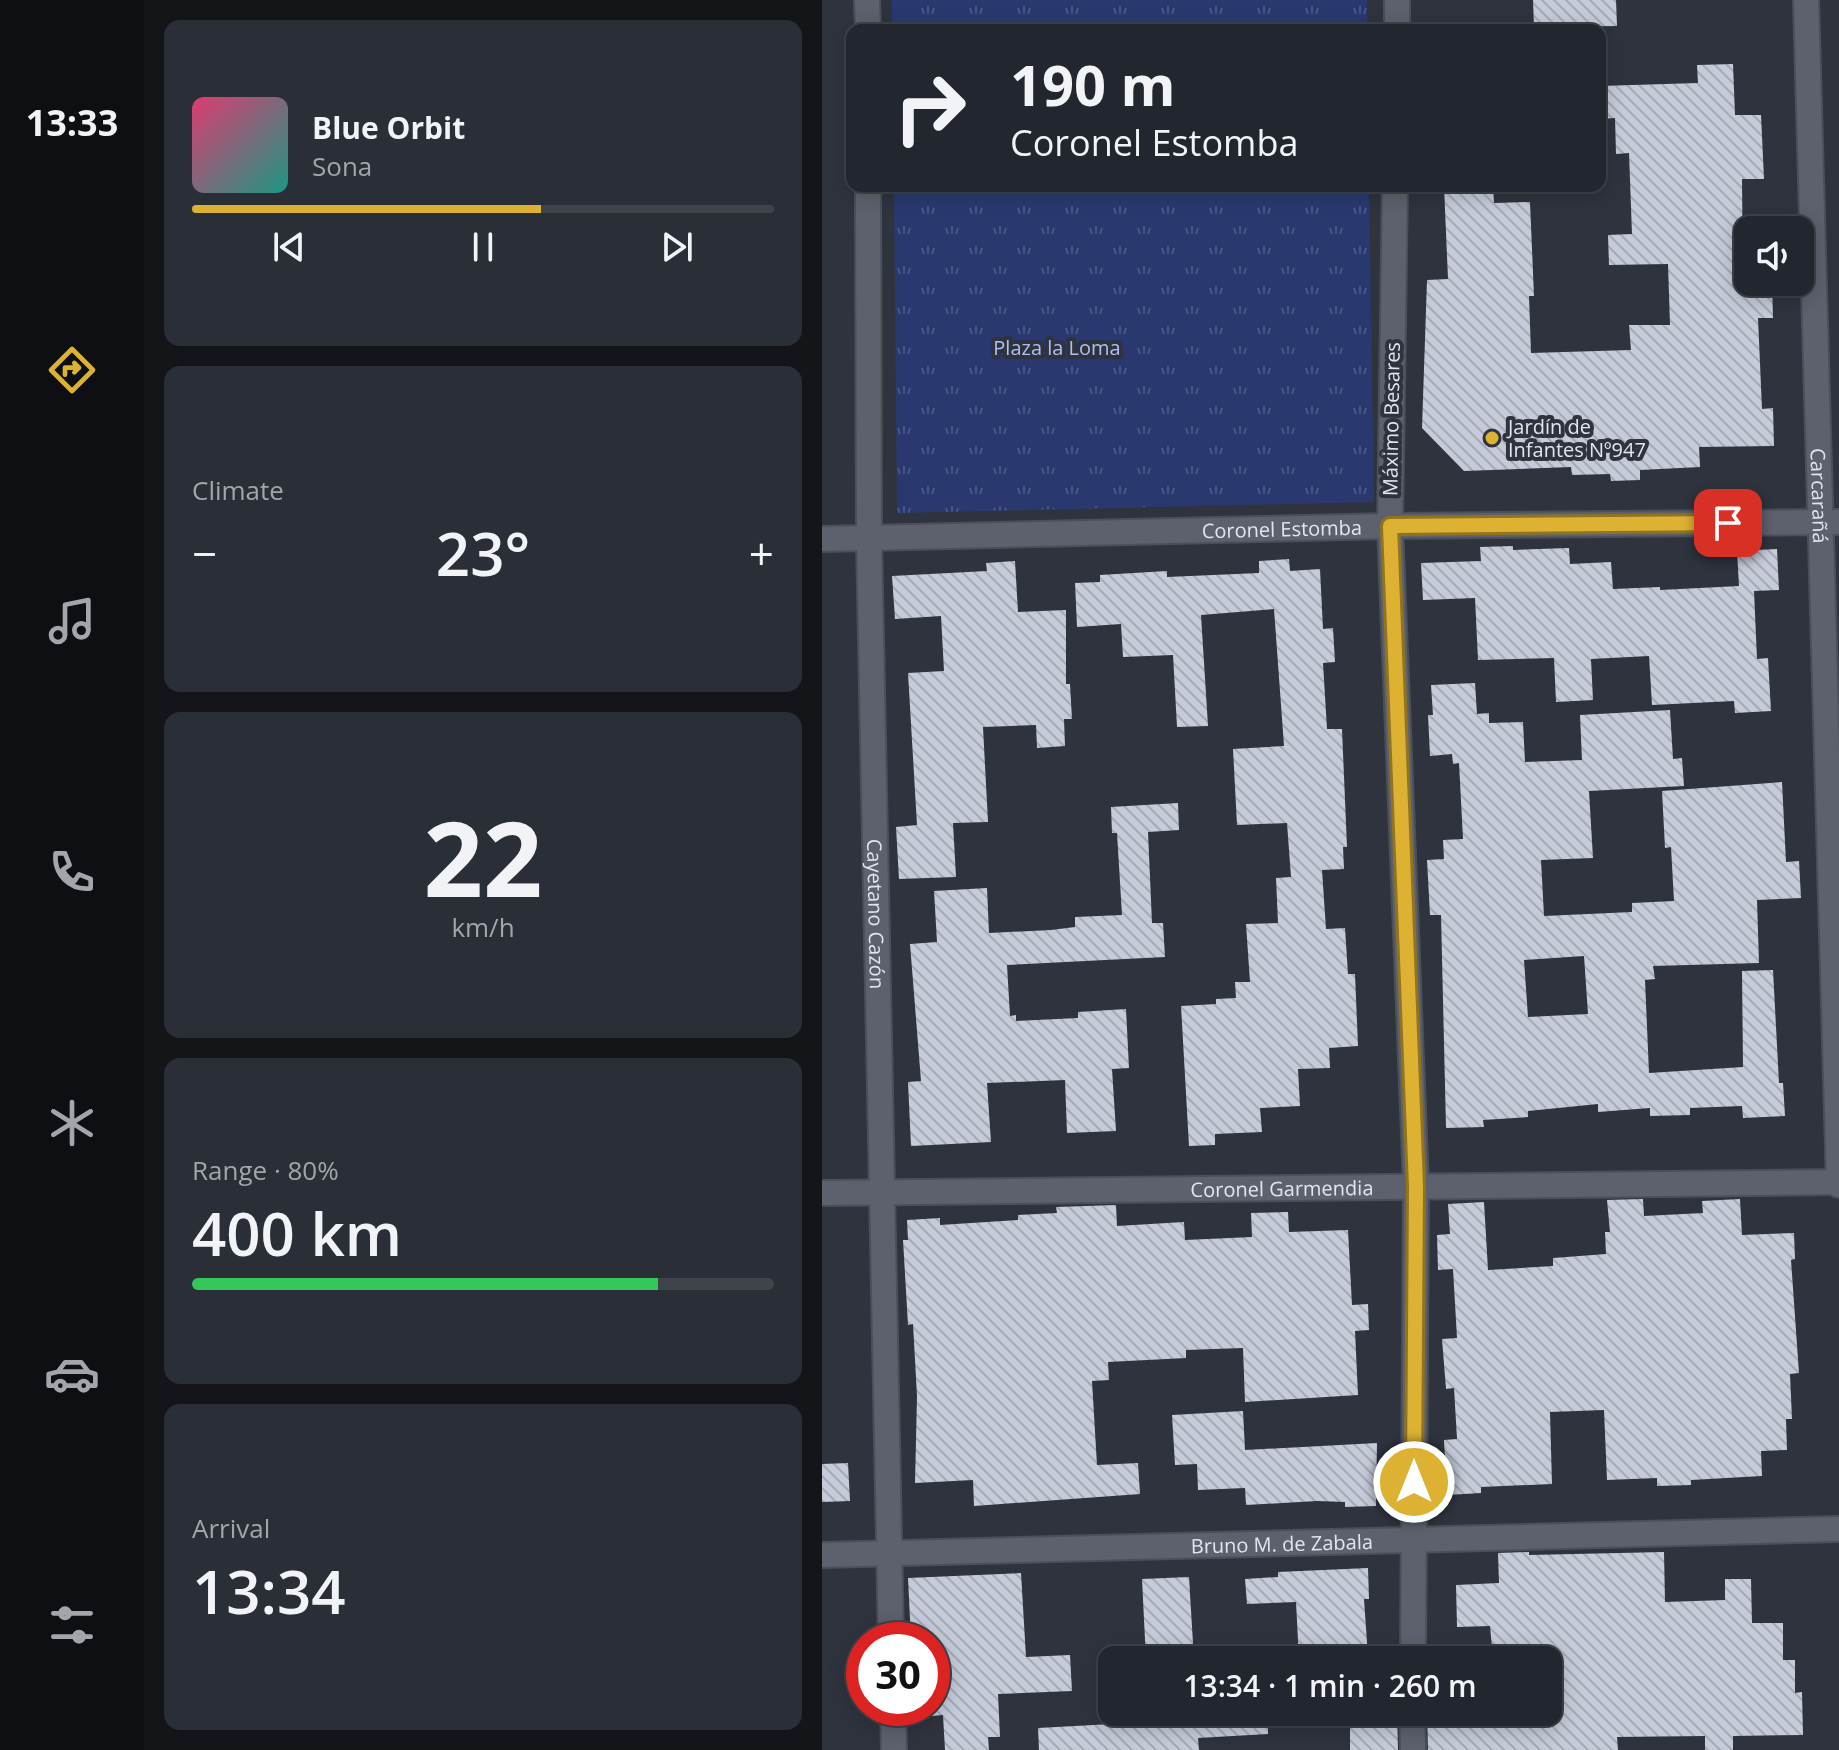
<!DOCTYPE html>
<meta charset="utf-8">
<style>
:root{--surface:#22262e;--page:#2a2e36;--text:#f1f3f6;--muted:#a2a5aa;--line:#3f434a;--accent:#ddb233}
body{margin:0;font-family:"Open Sans",sans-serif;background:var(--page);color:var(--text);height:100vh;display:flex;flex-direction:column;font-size:30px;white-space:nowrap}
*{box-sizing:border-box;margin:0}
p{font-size:26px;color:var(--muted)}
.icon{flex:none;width:44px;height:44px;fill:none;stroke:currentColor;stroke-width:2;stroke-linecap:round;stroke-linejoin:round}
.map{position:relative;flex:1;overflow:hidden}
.details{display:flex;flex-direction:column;gap:20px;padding:20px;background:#131519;width:678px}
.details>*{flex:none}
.banner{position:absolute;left:24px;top:24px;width:760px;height:168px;border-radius:16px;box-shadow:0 4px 20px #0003,0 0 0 2px var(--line);background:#22262e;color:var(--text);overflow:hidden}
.fabs{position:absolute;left:912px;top:216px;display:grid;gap:16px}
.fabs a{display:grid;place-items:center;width:80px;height:80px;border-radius:16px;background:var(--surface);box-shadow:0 4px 20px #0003,0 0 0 2px var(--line);font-size:40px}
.speed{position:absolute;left:24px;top:1622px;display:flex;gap:16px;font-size:40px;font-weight:700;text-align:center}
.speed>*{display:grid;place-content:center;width:104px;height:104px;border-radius:50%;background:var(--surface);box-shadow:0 4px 20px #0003,0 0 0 2px var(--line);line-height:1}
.speed .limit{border:12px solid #d22;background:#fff;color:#111}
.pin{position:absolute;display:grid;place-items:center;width:68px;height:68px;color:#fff;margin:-34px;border-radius:16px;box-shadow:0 4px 12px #0006}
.me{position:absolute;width:88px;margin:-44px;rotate:0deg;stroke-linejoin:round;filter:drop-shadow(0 0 6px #0008)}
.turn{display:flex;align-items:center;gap:28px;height:168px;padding:0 32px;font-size:36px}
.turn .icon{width:104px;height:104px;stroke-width:2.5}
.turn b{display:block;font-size:56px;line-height:68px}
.big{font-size:60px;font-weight:600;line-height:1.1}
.details .widget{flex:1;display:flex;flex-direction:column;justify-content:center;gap:12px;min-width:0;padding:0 28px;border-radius:16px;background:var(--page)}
.details .dial{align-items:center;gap:0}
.dial b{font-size:104px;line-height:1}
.song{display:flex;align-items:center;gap:24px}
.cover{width:96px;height:96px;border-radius:12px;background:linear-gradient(135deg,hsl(340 70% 55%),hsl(170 70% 35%))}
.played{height:8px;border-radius:4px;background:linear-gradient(90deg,var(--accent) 60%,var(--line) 60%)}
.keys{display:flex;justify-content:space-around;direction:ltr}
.heat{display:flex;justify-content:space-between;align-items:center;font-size:44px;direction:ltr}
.charge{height:12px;border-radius:6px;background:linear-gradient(90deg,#34c759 80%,var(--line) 0)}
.trip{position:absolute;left:276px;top:1646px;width:464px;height:80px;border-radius:16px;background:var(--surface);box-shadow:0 4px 20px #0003,0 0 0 2px var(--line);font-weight:600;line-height:80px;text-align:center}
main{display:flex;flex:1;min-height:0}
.tab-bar{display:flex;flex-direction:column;width:144px;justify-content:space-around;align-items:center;background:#0e0f12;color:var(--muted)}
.tab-bar .icon{width:56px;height:56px}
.tab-bar .current{color:var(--accent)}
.tab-bar b{font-size:36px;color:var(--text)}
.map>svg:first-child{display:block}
.grass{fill:url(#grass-tufts)}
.building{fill:url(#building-back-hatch);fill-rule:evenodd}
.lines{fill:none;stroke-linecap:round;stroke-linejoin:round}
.street-casing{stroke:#4b4f59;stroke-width:28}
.street{stroke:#5c616d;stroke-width:24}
.route-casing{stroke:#907421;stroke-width:20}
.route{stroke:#ddb233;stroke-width:14}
.poi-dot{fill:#ddb233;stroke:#2e333e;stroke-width:3}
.labels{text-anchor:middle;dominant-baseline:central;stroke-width:8;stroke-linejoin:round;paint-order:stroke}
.park-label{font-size:20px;fill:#adc0f4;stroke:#2e333e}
.street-label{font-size:20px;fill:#e2e5ed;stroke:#2e333e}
.poi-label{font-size:20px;fill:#e2e5ed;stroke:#2e333e;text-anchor:start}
</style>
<main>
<nav class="tab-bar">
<b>13:33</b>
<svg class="icon current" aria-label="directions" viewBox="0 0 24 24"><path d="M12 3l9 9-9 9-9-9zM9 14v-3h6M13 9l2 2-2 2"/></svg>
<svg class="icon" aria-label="music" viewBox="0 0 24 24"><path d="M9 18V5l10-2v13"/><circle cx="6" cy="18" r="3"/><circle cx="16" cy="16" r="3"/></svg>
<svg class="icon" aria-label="phone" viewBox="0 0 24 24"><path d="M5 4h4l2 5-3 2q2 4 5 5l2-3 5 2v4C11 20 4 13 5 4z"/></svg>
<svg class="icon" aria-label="climate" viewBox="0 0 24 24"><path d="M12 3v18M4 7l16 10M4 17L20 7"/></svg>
<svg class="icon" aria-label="car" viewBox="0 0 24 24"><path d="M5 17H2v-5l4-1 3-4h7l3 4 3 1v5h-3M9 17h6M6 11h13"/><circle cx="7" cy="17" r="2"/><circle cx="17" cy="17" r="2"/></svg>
<svg class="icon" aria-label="filters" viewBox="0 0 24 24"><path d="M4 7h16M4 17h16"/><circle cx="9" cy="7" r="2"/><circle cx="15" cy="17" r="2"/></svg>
</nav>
<section class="details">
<div class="widget">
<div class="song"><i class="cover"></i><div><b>Blue Orbit</b><p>Sona</p></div></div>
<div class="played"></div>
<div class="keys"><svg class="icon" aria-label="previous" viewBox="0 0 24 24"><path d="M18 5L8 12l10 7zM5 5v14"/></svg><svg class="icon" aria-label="pause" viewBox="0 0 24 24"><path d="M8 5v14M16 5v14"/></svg><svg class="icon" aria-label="next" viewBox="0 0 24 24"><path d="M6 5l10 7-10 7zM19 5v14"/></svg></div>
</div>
<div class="widget"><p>Climate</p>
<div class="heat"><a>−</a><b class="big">23°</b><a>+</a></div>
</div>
<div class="widget dial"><b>22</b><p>km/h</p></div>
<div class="widget"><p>Range · 80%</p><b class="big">400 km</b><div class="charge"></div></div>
<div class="widget"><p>Arrival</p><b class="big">13:34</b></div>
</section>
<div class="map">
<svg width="1017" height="1750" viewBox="0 0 1017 1750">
<defs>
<pattern id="grass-tufts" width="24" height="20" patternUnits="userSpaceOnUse" patternTransform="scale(2)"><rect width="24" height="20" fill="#293970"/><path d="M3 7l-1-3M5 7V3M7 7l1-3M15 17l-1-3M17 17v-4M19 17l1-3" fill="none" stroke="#485685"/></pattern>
<pattern id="building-back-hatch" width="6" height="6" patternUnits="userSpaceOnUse" patternTransform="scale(2)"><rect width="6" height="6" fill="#c5cbd9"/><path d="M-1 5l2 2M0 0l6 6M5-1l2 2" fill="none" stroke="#a5aab4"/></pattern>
</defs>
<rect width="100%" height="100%" fill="#2e333e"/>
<g class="grass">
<rect x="70" y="0" width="475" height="30"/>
<path d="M72,186H547L552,502L75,513Z"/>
</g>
<g class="building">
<path d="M711,0H794L795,26L712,27Z"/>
<path d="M911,64L913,115H939L942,179H920L921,282H950L951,318H936L940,409L951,408L952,446L877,447L878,467L818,470V480L789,481L788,474L750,475L749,467L642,471L600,428L605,280L626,279L622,186H671L672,203L708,202L712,296H707L709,353L809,350L807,325H848L846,264L787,265L786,235L810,234L807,153L794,154L793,118L778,119V86L876,83L875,65Z"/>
<path d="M691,546V550L747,548L748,564L789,562L791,589L838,587V590L917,586L915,551L955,549L957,590L932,591L935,659L946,658L949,711L913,713L912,701L830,705L827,656L769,659L771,700L734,702L732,658L656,660L653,598L601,600L599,563L659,561L658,547Z"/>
<path d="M467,559L468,571L498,569L501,629L511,628L513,662L501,663L505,729H520L525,847H521L522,869L500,870L504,929L523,928L526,974H533L536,1046L507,1048L508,1068L476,1069L478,1106L438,1108L440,1132L393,1134V1145L367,1146L359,1006L394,1004V999L414,998L413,982H428L424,924L456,923L454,878L469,877L465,823L415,825L411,749L462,746L452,609L379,615L386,726L355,727L351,655L301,657L299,624L255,627L253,583L278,582V575L345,571V577L437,573V561Z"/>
<path d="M193,561L196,612L244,610V684H248L250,719H242L243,746L215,748L214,725L161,727L166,822L131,823L134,877L77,879L74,827L95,825L86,673L122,671L119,616L73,619L70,576L165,571L164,563Z"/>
<path d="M653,683L655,714L667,713V723L701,722L703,762L760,760L758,715L848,710L851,759L860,758L862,786L767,791L771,858L719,860L722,916L810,912V903L852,901L849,847L843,848L840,791L960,782L964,862L977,861L979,898L935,900L937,963L831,966L833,979L823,980L827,1073L921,1067L920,971L951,970L957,1083H961L963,1116L921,1118L920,1106L868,1108V1115L828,1116V1108L776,1112V1104L706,1111V1117L661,1120L662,1127L624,1128L619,915H608L605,860L622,859L621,840L641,839L637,763L631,764L630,754L608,756L606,715H611L609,685ZM762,956L766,1014L706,1017L702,960Z"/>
<path d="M356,803L357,830L326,832L330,923H341L343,957L185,965L188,1016L194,1015V1021L256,1018V1012L304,1009L307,1068L290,1069L294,1131L245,1133L243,1080L165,1083L169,1142L89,1146L86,1082L99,1081L88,944L115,942L112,891L165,888L167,933L229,930L253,927V917L300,915L295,833H290L289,807Z"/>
<path d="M821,1199L822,1216L881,1213L880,1201L918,1199L920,1235L972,1233L973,1259L969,1260L977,1373L968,1374L970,1419H964L965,1450L939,1451L940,1476L869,1480V1485L835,1486V1478L785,1480L782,1410L728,1412L730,1484L659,1487V1493L625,1495L622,1440L635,1439L632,1388L624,1389L620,1339L635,1338L631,1269L616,1270L615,1235L628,1234L626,1204L662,1202L666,1270L731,1266V1258L784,1254L783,1232H788L785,1200Z"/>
<path d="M294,1205L295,1226L362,1222L363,1240L430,1237L429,1213L466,1212L467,1232L526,1230L530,1305L546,1304L547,1330L533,1331L536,1395L423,1402L421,1348L364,1350V1358L286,1362L287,1380L270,1381L275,1465L316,1463L318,1494L152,1506L151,1480L93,1483L95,1396L91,1324L86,1325L81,1240H86L85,1220L118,1218V1225L196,1220V1215L235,1213L234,1207Z"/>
<path d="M421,1411L423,1450L555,1443L554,1506L523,1507V1502L495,1501L424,1505L423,1488L376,1490L375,1464L353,1465L350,1415Z"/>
<path d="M26,1463L28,1501L0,1502V1464Z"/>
<path d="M707,1552V1555L842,1552L843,1602L903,1600V1579H929L930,1623H961V1660H973V1693L980,1692L981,1735L911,1736V1750H883V1736L795,1737L796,1750H606L605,1712H726V1658L671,1659L668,1626L635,1627L634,1585L677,1583L676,1553Z"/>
<path d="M546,1568L547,1599H542L546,1657L477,1660L474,1602L425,1604L423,1579L456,1577V1572Z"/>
<path d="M199,1573L204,1657L248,1655L250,1691L176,1694L178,1737H166L167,1750H123L121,1715L110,1716V1640H89L86,1578Z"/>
<path d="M367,1577L372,1660H324L320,1579Z"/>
<path d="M327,1712H446V1734L376,1738L377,1750H217L216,1728L327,1722Z"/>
<path d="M528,1712H575L576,1750H528Z"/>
</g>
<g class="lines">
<g class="street-casing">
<g id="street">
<path d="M45,0L46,30"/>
<path id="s1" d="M984,0L1017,1185"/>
<path d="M575,30V0"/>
<path id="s2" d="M46,186L47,539L69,1640"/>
<path d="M573,186L568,526L594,1186L591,1660"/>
<path id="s3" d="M0,539L568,526L1017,522"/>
<path id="s4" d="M0,1193L1017,1182"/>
<path id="s5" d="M0,1555L1017,1529"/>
<path d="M71,1708L72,1750"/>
<path d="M590,1712L591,1750"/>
</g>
</g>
<use href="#street" class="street"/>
</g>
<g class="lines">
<g class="route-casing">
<path id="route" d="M592,1482L594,1186L568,526L906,523"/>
</g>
<use href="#route" class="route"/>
</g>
<circle class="poi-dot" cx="670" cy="438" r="8"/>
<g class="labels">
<g class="park-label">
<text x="235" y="347">Plaza la Loma</text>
</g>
<g class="street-label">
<text transform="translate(569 419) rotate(-89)">Máximo Besares</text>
<text stroke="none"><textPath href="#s1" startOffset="496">Carcarañá</textPath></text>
<text stroke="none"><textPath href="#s3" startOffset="460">Coronel Estomba</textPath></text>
<text stroke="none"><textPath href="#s2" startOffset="728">Cayetano Cazón</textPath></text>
<text stroke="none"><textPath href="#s4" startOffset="460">Coronel Garmendia</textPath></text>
<text stroke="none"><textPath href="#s5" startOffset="460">Bruno M. de Zabala</textPath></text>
</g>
<g class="poi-label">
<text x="686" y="426">Jardín de<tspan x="686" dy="23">Infantes Nº947</tspan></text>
</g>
</g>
</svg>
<div class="fabs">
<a><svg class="icon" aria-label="sound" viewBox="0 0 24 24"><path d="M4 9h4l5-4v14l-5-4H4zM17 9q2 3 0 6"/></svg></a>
</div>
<div class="speed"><div class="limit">30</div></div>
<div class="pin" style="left:906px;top:523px;background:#d93025"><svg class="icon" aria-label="arrive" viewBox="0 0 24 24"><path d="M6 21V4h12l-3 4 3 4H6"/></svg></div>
<svg class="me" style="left:592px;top:1482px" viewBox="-20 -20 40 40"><circle r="17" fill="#ddb233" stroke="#fff" stroke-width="3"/><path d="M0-11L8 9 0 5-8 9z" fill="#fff"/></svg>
<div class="trip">13:34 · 1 min · 260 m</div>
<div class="banner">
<div class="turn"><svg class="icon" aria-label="right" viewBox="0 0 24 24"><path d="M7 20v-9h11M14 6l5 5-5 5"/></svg><div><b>190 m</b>Coronel Estomba</div></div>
</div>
</div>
</main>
